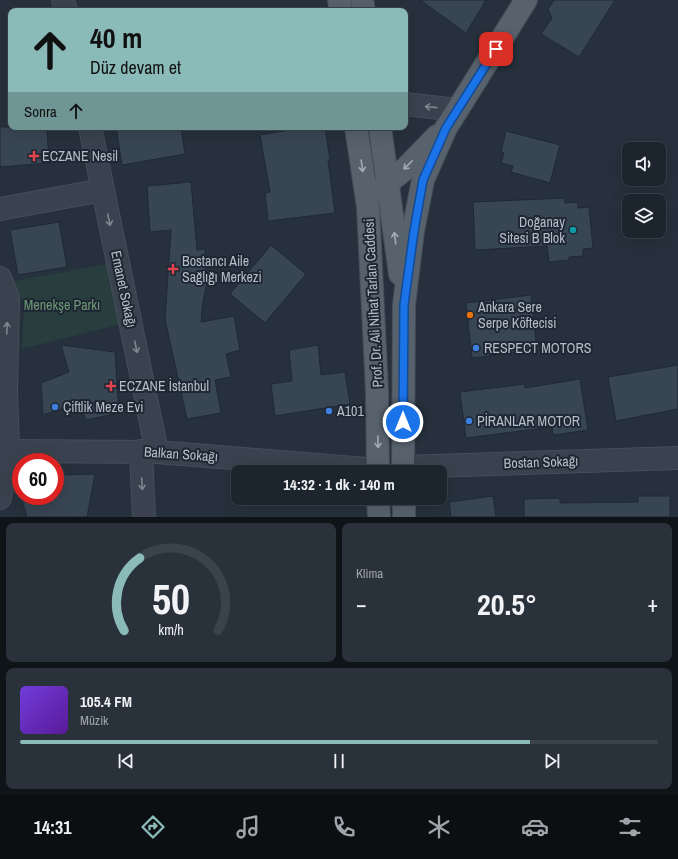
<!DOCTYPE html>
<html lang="tr">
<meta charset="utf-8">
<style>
:root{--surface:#1c252e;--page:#29313a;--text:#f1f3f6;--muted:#a0a5aa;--line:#3a424a;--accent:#8bbbb9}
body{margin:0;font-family:"Archivo Narrow",sans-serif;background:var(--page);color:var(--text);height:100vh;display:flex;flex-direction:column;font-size:15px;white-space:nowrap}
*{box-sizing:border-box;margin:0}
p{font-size:13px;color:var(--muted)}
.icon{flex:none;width:22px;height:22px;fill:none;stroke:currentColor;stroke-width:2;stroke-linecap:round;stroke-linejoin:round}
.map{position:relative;height:517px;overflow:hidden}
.sheet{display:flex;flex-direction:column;gap:6px;padding:6px;background:#0f1419;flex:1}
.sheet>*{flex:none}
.hud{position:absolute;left:8px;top:8px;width:400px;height:122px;border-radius:8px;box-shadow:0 4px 16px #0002,0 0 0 1px var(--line);background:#8bbbb9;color:#111;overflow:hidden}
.fabs{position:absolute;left:622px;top:142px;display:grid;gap:8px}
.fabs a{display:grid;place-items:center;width:44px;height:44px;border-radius:8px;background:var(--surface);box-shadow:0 4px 16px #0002,0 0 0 1px var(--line);font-size:20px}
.speed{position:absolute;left:12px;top:453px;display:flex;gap:8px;font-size:20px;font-weight:700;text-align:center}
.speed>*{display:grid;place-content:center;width:52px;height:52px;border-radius:50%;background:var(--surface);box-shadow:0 4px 16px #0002,0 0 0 1px var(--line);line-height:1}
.speed .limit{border:6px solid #d22;background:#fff;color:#111}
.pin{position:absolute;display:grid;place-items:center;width:34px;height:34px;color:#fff;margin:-17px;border-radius:8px;box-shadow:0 2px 6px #0006}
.me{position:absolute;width:44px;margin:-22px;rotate:0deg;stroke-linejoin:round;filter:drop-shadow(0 0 3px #0008)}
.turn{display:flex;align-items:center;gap:14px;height:84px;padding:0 16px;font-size:18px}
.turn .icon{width:52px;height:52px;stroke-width:2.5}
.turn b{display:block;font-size:28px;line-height:34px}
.then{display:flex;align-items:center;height:38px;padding:0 16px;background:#0003;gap:8px;font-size:15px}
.big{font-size:30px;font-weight:800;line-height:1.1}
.sheet .tile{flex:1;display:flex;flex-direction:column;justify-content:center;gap:6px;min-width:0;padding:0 14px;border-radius:8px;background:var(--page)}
.sheet .dial{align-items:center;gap:0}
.dial svg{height:104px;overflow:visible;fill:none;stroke:var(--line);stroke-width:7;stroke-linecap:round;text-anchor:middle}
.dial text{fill:var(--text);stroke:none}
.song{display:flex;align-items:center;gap:12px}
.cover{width:48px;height:48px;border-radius:6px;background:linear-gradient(135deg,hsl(260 70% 55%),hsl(270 70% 35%))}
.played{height:4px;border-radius:2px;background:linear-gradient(90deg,var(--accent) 80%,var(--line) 80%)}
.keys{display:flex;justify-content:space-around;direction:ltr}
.heat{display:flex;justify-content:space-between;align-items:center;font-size:22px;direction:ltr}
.sheet .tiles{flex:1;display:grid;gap:6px;grid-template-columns:1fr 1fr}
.tile:last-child{grid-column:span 2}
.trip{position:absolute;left:231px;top:465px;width:216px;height:40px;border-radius:8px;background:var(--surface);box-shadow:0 4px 16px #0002,0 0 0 1px var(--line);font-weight:800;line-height:40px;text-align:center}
.dock{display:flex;height:64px;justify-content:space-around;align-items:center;background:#0b0f12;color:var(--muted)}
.dock .icon{width:28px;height:28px}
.dock .current{color:var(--accent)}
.dock b{font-size:18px;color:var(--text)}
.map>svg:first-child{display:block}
.green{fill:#273d3e}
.building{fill:#384553;stroke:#202935}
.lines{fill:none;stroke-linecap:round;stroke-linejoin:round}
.minor-casing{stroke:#454e5a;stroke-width:24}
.major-casing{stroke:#454e5a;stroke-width:24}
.minor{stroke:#39424e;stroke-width:22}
.major{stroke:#57626d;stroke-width:22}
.oneway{stroke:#7d8691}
.oneway2{stroke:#a2abb6}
.route-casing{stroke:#114b97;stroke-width:10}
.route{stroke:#1a73e8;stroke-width:7}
.health-dot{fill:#e0444e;stroke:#1e2733;stroke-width:1.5}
.culture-dot{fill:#0f9aa8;stroke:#1e2733;stroke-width:1.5}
.food-dot{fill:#e8710a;stroke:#1e2733;stroke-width:1.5}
.shop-dot{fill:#3f7fe0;stroke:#1e2733;stroke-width:1.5}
.labels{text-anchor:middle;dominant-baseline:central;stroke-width:4;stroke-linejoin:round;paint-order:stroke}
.poi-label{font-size:14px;fill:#b5bdc8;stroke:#1e2733;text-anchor:start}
.street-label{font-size:14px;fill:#b5bdc8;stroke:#1e2733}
.park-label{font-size:14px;fill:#6e9876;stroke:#1e2733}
</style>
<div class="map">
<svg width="678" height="517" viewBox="0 0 678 517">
<rect width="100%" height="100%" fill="#26313d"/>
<path class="green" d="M107,264L121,324L22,349L24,305L14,281Z"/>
<g class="building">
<path d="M420,0H486L466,33Z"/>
<path d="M554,0H615L579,57L541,34L552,18L548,9Z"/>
<path d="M0,127H47L49,163L0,167Z"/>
<path d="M116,127H181L185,154L122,165Z"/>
<path d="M307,127H325L330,160H328L335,213L268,221L265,193L270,192L260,135Z"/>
<path d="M506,131L560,145L550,183L511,172L513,166L501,163L504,153L501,152Z"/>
<path d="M191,182L197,250L205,249L206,265L207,283L203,301L201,322L234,316L240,350L226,354L231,377L215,380L221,413L187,419L165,319L171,230L150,232L147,186Z"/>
<path d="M565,198V203L578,202V208L589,207L593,248L583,249V256L569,257V260L549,262L547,246L475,250L473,202Z"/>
<path d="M59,222L67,267L18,275L10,230Z"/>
<path d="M271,245L306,274L265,323L230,294Z"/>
<path d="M531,295L537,350L472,358L466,303Z"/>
<path d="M61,345L115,352L119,413L86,420L79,403L43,415L41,383L69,372Z"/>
<path d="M318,345L321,375L345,372L350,404L275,416L271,384L292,381L289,350Z"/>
<path d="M678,365V409L616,421L608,377Z"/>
<path d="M580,379L588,430L553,435L552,427L466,438L460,392L525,384V388Z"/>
<path d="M95,474L87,517H27L21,496H55V475Z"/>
<path d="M493,496L496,517H451L449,502Z"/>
<path d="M638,496H670V517H524V499L560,498V503L638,502Z"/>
</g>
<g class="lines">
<g class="minor-casing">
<g id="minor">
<path d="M63,0L66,11"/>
<path d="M405,104L457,110"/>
<path d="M90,127L157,452"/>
<path d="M0,209L103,190"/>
<path d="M0,278L8,298L6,390L8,451L0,498"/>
<path d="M141,451L144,517"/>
<path d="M0,454L8,451L157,452L378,470"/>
<path d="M403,467L678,458"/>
</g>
</g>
<g class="major-casing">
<g id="major">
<path d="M339,0L341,11"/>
<path d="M362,0L364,11"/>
<path d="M356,127L368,207L377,391L378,472"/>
<path d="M380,127L400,274"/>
<path d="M378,191L403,171L437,136"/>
<path d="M403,472L404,305L413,231L423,180L446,128L526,0"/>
<path d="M378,498L379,517"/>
<path d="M404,498V517"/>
</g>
</g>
<use href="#minor" class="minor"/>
<use href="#major" class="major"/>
</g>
<defs><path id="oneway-shaft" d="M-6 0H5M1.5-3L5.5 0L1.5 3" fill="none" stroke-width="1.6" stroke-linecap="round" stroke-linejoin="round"/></defs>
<g class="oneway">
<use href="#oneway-shaft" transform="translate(431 107) rotate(-174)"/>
<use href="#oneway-shaft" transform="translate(109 220) rotate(78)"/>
<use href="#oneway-shaft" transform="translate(7 328) rotate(-88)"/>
<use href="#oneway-shaft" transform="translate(136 347) rotate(78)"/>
<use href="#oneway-shaft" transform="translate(142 484) rotate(87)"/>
</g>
<g class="oneway2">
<use href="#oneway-shaft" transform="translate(408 165) rotate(135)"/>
<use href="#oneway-shaft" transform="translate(362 166) rotate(82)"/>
<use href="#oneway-shaft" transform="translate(395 238) rotate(-98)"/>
<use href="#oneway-shaft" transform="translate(378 442) rotate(89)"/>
</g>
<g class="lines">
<g class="route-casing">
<path id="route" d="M403,422L404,305L414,231L423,180L446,128L496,49"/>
</g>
<use href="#route" class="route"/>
</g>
<g class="health-dot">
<path d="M32 150h4v4h4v4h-4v4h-4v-4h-4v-4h4z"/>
<path d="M171 263h4v4h4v4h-4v4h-4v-4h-4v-4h4z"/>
<path d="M109 380h4v4h4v4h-4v4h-4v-4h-4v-4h4z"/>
</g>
<circle class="culture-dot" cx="573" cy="230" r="4"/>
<circle class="food-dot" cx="470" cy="315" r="4"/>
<g class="shop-dot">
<circle cx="476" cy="348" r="4"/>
<circle cx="55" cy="407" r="4"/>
<circle cx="329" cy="411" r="4"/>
<circle cx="469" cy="421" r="4"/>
</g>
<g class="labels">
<g class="poi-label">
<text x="42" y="156">ECZANE Nesil</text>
<text x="565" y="222" text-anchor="end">Doğanay<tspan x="565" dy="16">Sitesi B Blok</tspan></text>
<text x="182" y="261">Bostancı Aile<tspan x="182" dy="16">Sağlığı Merkezi</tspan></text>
<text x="478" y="307">Ankara Sere<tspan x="478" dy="16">Serpe Köftecisi</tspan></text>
<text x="484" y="348">RESPECT MOTORS</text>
<text x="119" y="386">ECZANE İstanbul</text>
<text x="63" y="407">Çiftlik Meze Evi</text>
<text x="337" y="411">A101</text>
<text x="477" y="421">PİRANLAR MOTOR</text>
</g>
<g class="street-label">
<text transform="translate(124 289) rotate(78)">Emanet Sokağı</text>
<text transform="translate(373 303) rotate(-93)">Prof. Dr. Ali Nihat Tarlan Caddesi</text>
<text transform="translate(181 454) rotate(4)">Balkan Sokağı</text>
<text transform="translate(541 462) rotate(-2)">Bostan Sokağı</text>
</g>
<g class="park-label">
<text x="62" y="305">Menekşe Parkı</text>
</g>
</g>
</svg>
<div class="fabs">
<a><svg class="icon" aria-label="sound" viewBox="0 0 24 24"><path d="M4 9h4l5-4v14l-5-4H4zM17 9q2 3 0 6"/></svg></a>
<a><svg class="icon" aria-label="layers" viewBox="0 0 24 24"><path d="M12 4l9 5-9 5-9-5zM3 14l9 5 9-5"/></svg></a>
</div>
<div class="speed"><div class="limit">60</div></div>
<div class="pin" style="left:496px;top:49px;background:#d93025"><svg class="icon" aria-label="arrive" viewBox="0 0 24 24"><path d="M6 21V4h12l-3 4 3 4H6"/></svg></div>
<svg class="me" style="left:403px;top:422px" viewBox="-20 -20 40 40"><circle r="17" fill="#1a73e8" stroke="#fff" stroke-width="3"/><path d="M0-11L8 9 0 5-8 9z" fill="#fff"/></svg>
<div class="trip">14:32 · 1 dk · 140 m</div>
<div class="hud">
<div class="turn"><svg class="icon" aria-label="ahead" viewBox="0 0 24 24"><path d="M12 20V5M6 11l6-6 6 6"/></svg><div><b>40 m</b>Düz devam et</div></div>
<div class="then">Sonra<svg class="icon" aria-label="ahead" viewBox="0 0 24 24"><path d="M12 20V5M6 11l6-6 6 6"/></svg></div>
</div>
</div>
<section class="sheet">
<div class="tiles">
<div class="tile dial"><svg viewBox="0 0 100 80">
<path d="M14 69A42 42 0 1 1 86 69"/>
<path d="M14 69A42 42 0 0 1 26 13" stroke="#8bbbb9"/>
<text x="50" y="56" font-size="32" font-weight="700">50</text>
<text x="50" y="72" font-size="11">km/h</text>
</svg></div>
<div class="tile"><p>Klima</p>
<div class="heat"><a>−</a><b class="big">20.5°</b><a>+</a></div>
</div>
<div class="tile">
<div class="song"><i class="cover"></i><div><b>105.4 FM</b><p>Müzik</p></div></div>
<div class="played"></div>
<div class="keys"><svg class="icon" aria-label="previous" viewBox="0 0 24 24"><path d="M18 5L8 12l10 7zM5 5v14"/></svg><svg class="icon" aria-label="pause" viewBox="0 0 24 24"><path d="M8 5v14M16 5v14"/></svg><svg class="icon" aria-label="next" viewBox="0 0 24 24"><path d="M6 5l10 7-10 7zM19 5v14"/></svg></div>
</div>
</div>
</section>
<nav class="dock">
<b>14:31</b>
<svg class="icon current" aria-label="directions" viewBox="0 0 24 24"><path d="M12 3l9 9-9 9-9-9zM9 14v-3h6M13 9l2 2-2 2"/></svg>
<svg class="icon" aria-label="music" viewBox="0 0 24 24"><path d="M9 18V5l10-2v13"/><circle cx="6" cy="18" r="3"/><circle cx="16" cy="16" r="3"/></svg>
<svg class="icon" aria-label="phone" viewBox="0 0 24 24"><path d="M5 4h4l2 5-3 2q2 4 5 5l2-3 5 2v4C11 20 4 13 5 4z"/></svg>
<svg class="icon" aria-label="climate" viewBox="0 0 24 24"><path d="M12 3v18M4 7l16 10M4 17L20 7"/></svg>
<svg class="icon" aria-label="car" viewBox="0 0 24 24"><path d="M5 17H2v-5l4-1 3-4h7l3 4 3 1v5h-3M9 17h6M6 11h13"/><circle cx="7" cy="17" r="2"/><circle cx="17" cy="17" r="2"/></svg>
<svg class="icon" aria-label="filters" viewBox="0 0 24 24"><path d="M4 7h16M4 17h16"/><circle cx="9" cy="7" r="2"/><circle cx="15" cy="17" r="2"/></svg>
</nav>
